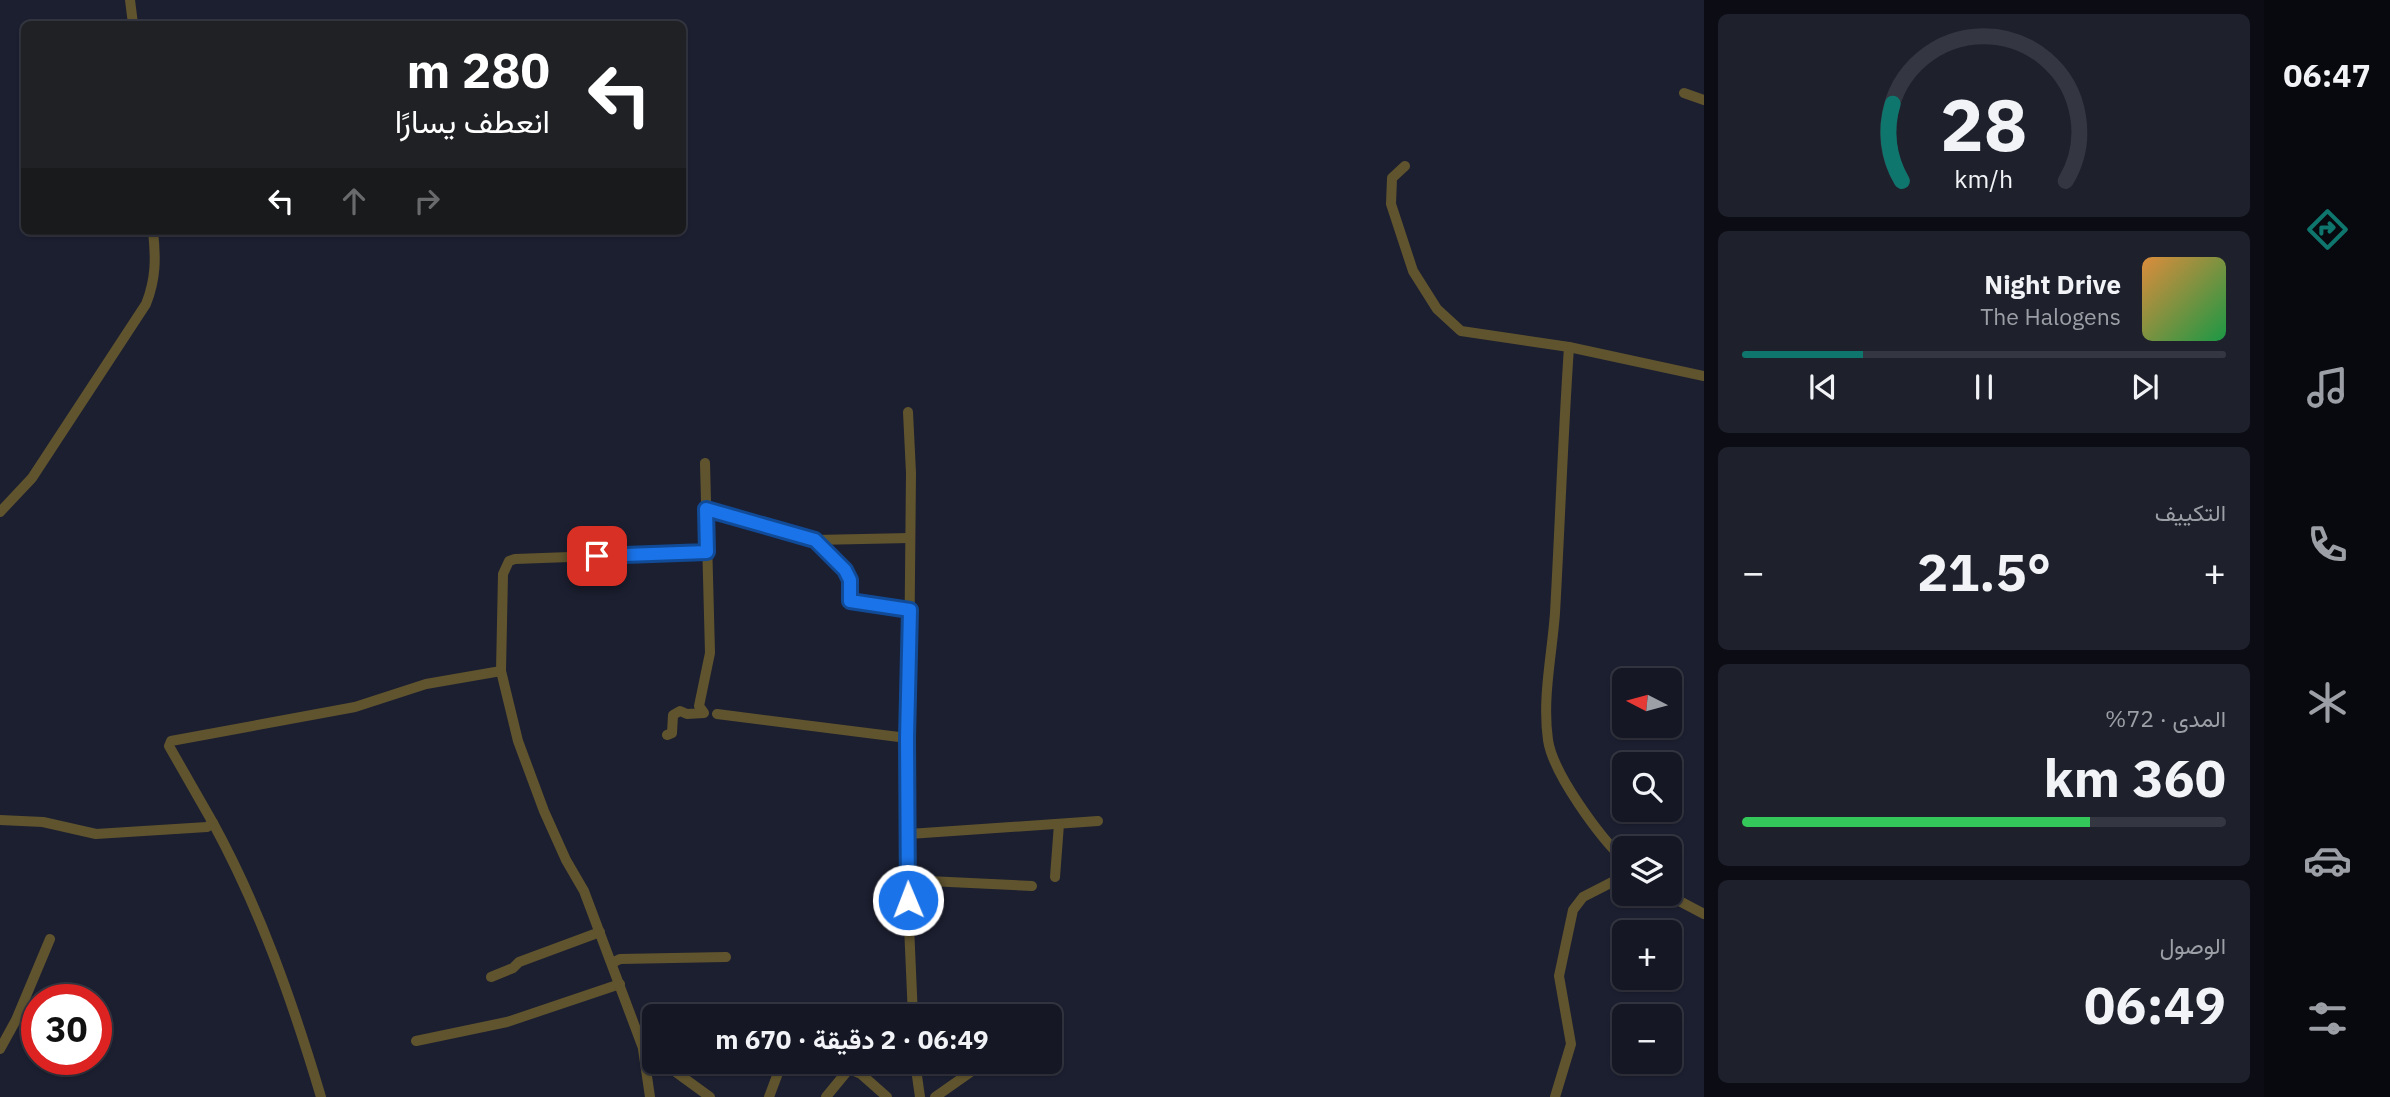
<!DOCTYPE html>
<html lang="ar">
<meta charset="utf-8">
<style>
:root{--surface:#151724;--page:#1e202c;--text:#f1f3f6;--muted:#9d9fa6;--line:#343641;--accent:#0f766e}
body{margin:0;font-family:"IBM Plex Sans",Vazirmatn,sans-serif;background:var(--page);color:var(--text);direction:rtl;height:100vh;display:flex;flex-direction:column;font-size:26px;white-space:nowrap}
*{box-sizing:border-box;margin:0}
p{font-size:23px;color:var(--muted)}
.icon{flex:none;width:38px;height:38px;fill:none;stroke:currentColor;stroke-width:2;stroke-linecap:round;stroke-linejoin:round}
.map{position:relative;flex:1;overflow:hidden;direction:ltr}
.panel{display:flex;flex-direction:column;gap:14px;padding:14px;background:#0c0d14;width:560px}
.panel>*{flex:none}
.top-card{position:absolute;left:21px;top:21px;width:665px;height:214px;border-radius:10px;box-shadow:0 2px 5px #0004,0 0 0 2px var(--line);direction:rtl;background:#202124;color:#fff;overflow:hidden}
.needle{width:46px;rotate:276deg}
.controls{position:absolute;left:1612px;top:668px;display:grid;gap:14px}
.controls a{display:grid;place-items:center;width:70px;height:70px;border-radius:10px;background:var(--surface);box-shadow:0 2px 5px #0004,0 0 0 2px var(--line);font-size:35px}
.speed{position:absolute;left:21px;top:984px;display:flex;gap:14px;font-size:35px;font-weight:700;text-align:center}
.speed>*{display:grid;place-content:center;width:91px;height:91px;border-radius:50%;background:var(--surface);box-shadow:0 2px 5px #0004,0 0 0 2px var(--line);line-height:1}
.speed .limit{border:10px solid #d22;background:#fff;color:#111}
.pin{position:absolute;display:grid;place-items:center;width:60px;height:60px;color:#fff;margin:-30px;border-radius:14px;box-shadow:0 4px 10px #0006}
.me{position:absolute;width:77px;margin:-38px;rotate:359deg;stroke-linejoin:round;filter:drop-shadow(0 0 5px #0008)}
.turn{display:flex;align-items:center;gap:24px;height:147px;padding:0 21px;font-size:32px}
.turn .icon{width:91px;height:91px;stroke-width:2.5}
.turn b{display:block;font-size:49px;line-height:60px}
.lanes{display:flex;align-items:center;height:66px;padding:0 21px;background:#0003;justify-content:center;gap:35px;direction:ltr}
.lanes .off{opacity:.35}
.big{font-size:52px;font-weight:700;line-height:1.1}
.panel .widget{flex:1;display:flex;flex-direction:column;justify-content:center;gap:10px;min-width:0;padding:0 24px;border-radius:10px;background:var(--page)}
.panel .dial{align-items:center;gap:0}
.dial svg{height:182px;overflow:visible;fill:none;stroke:var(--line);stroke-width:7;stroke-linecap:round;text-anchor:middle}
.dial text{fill:var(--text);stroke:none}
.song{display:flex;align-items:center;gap:21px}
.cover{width:84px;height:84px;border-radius:10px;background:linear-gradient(135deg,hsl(30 70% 55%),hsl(140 70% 35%))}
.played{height:7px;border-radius:4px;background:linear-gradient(90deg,var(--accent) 25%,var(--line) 25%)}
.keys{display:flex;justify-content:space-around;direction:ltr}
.heat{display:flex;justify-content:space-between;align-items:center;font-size:38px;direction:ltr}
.charge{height:10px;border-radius:5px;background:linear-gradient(90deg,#34c759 72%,var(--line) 0)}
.trip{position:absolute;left:642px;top:1004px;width:420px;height:70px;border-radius:10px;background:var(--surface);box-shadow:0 2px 5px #0004,0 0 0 2px var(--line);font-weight:700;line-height:70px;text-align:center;direction:rtl}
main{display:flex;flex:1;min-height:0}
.tabs{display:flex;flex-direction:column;width:126px;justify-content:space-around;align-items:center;background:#08090e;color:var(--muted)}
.tabs .icon{width:49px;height:49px}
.tabs .on{color:var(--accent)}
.tabs b{font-size:32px;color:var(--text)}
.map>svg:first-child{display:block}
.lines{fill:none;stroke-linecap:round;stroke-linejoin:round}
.minor{stroke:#60542e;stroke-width:10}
.route-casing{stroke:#114b97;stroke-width:18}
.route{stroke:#1a73e8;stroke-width:12}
</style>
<main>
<nav class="tabs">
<b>06:47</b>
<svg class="icon on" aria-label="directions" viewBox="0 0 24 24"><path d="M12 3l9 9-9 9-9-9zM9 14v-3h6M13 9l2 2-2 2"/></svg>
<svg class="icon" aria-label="music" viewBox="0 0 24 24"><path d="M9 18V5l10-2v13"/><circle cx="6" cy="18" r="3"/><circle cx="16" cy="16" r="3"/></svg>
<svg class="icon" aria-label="phone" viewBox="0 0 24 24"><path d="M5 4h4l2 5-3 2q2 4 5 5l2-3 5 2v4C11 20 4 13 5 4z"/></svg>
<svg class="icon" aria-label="climate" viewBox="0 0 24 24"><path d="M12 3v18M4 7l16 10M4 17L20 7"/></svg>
<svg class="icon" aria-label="car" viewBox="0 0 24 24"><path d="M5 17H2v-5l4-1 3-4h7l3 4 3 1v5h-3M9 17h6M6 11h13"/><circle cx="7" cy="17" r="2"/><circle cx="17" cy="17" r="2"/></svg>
<svg class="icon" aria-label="filters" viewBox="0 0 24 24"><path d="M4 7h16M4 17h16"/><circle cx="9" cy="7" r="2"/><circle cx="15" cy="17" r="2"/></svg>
</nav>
<section class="panel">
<div class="widget dial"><svg viewBox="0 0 100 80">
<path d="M14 69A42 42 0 1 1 86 69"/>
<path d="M14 69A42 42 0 0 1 10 35" stroke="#0f766e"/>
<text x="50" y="56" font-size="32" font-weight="700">28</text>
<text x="50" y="72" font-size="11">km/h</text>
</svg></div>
<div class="widget">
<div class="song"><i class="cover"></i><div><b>Night Drive</b><p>The Halogens</p></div></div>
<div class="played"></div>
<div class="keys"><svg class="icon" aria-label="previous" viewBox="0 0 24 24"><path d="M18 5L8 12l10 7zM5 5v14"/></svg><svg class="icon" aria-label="pause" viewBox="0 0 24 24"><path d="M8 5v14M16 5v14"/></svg><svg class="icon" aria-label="next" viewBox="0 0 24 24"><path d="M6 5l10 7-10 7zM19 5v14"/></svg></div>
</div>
<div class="widget"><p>التكييف</p>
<div class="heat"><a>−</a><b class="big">21.5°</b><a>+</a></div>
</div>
<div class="widget"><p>المدى · 72%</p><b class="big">360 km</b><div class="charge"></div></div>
<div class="widget"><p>الوصول</p><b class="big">06:49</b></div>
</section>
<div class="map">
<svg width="1704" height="1097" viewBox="0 0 1704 1097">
<rect width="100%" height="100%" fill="#1c1f30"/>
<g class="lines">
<g class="minor">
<path d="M130,0L133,24"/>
<path d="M1684,93L1704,100"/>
<path d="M1405,166L1392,178L1391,204L1413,271L1437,309L1461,331L1569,347L1704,376"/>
<path d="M1569,347C1563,435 1560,524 1555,613C1552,655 1542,698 1548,740C1553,774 1600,837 1624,860"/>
<path d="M908,412L911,473L907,880L913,1017"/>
<path d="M706,509L815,540L910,538"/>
<path d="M0,512L32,478L146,304C156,279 156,258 153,231"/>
<path d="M815,540L845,570L850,580V601L910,610"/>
<path d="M717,714L907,738"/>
<path d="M667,735L672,733L673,715L680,711L687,714L704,713L699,706L710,653L705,463"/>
<path d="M0,820L43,822L96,834L207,827L213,823L169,746L171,741L355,707L426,684L501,671"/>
<path d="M213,823C260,909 293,1003 321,1097"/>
<path d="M909,834L1098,821"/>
<path d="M1055,877L1059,824"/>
<path d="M907,880L1032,886"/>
<path d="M1666,894L1704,914"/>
<path d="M612,963L620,959L726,957"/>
<path d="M491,977L513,968L519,962L600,932"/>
<path d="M753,1017V1013"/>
<path d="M639,1035L654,1034"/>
<path d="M416,1041L507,1022L620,984"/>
<path d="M0,1049L16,1020L50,939"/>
<path d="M643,1049L650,1097"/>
<path d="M654,1055L643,1048L584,891L566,860L544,811L518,741L501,671L503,574L509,561L515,559L707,552"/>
<path d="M662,1062L710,1097"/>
<path d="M915,1062L920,1097"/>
<path d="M769,1097L781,1065"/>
<path d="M826,1097L849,1069L861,1074L887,1097"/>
<path d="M935,1097L985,1062"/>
<path d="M1555,1097L1571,1044L1559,976L1573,910L1583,897L1624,876"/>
</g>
</g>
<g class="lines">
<g class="route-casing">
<path id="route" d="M597,556L707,552L706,509L815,540L845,570L850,580V601L910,610L907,738L908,900"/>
</g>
<use href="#route" class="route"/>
</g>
</svg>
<div class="controls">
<a><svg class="needle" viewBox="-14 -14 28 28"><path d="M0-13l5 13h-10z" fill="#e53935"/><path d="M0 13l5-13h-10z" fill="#9d9fa6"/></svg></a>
<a><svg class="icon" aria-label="search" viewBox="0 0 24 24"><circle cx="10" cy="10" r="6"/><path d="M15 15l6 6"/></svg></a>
<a><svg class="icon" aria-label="layers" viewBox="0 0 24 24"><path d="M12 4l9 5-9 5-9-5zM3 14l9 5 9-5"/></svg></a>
<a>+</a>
<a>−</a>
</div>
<div class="speed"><div class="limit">30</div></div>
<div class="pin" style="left:597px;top:556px;background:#d93025"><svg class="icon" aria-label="arrive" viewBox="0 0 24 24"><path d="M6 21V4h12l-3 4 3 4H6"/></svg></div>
<svg class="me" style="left:908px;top:900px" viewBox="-20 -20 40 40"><circle r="17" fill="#1a73e8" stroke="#fff" stroke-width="3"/><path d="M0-11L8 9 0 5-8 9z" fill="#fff"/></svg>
<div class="trip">06:49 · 2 دقيقة · 670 m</div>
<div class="top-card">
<div class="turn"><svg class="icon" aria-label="left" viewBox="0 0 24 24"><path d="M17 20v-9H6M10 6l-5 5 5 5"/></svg><div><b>280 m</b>انعطف يسارًا</div></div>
<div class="lanes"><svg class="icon" aria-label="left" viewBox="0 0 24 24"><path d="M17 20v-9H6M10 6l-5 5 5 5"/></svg><svg class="icon off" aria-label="ahead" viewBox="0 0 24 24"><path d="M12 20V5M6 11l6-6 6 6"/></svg><svg class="icon off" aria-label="right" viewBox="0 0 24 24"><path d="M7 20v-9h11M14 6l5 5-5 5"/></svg></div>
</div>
</div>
</main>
